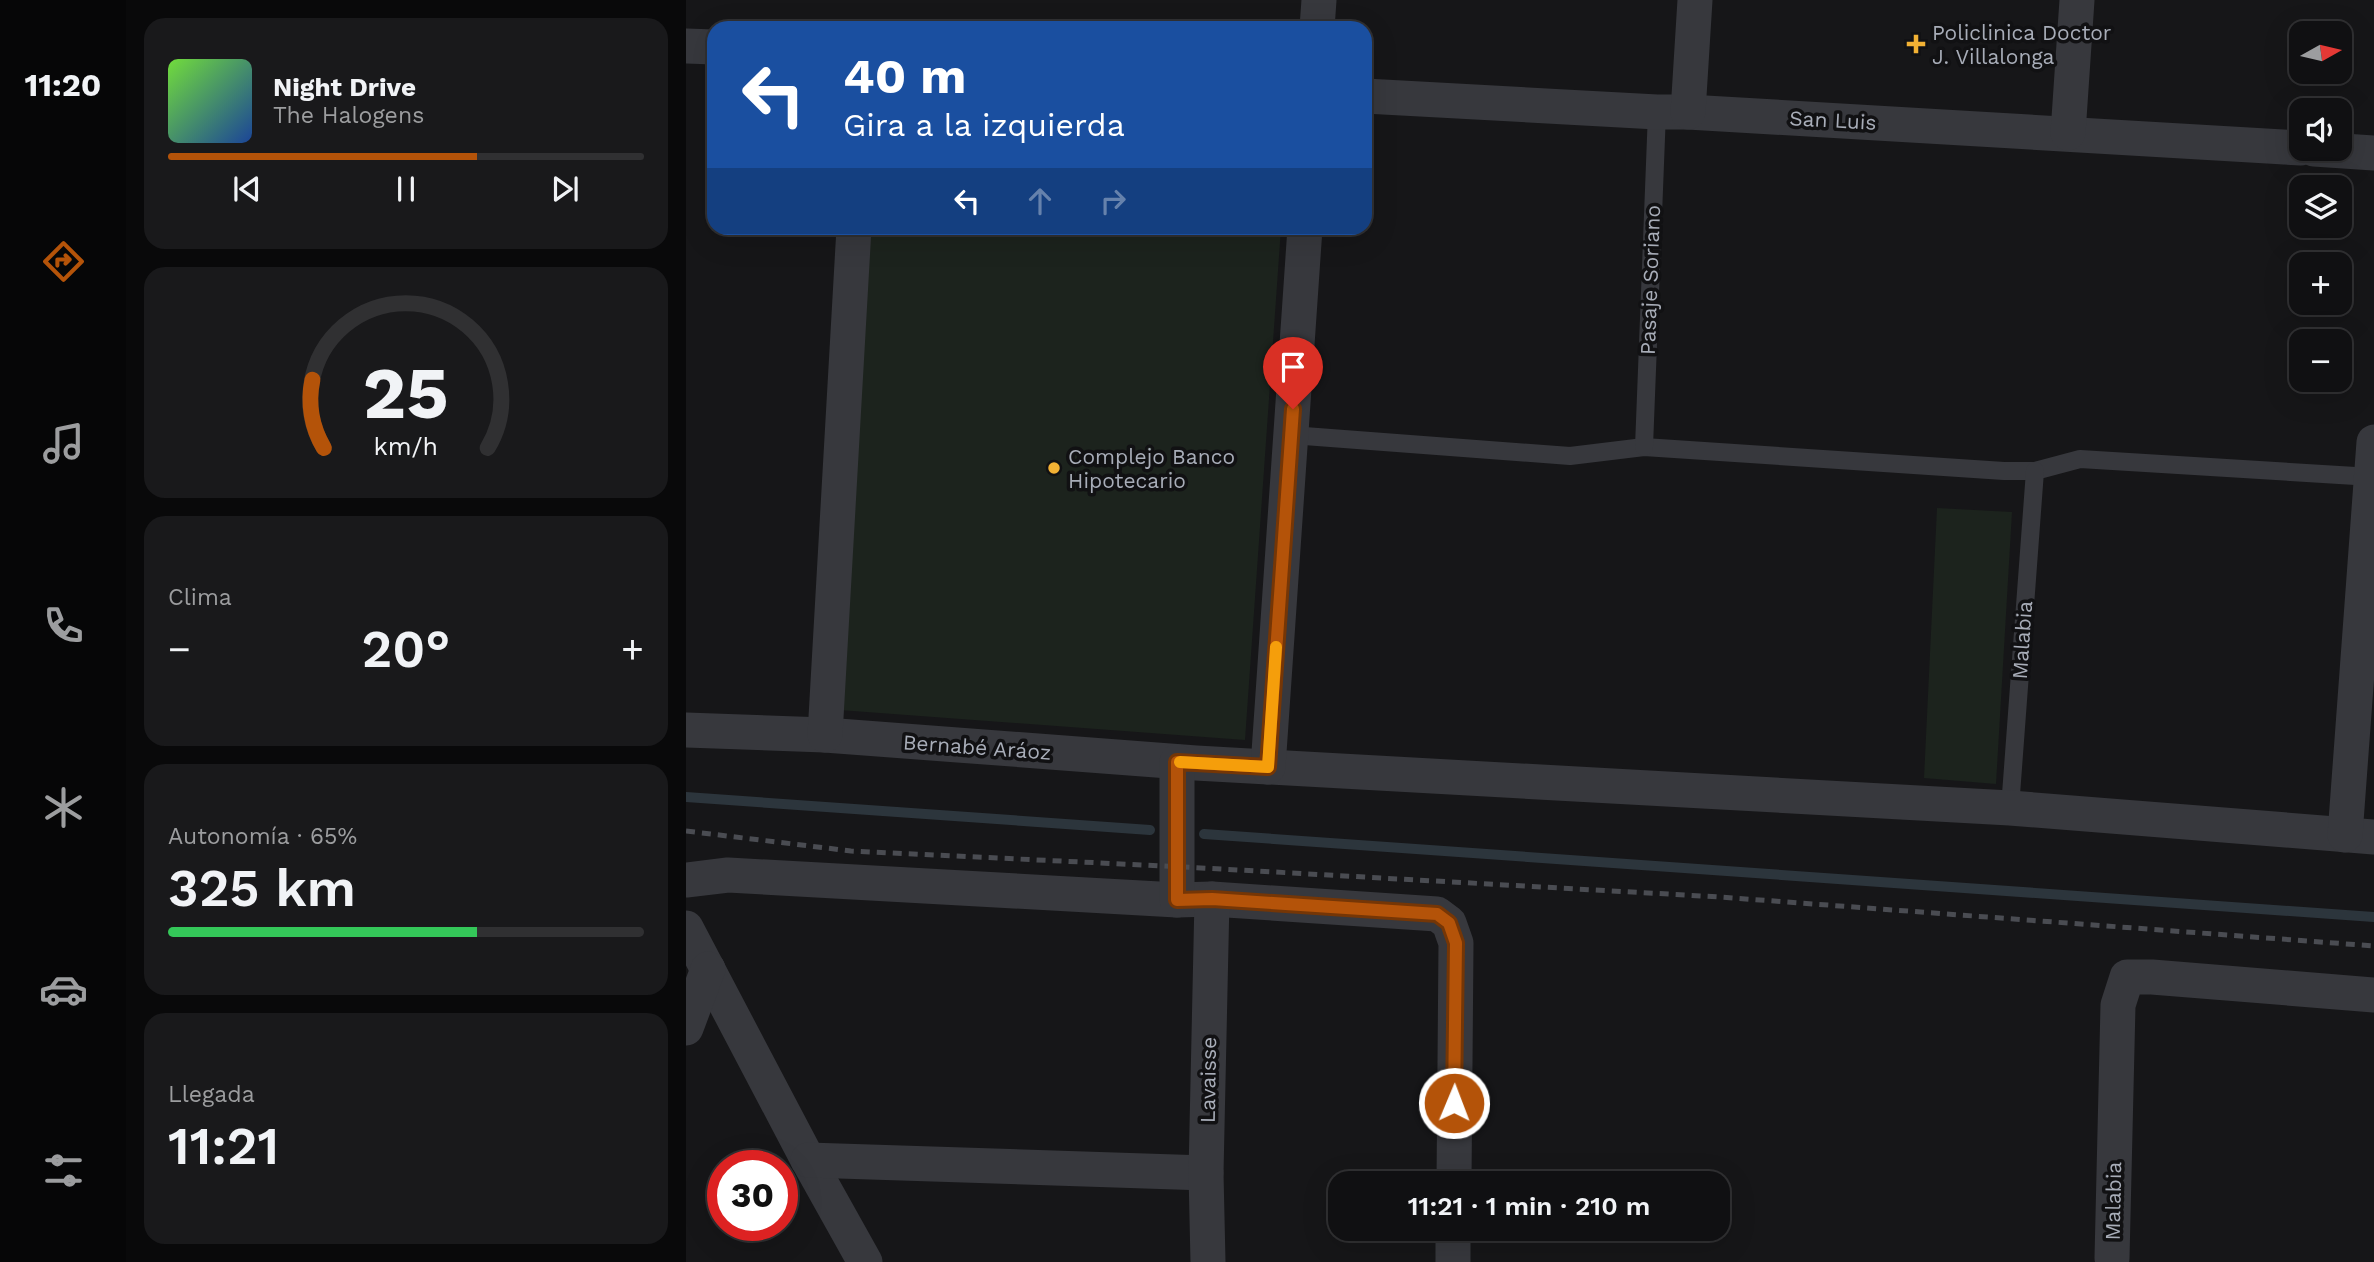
<!DOCTYPE html>
<html lang="es">
<meta charset="utf-8">
<style>
:root{--surface:#101012;--page:#19191b;--text:#f1f3f6;--muted:#9c9d9f;--line:#303032;--accent:#b45309}
body{margin:0;font-family:"Work Sans",sans-serif;background:var(--page);color:var(--text);height:100vh;display:flex;flex-direction:column;font-size:26px;white-space:nowrap}
*{box-sizing:border-box;margin:0}
p{font-size:23px;color:var(--muted)}
.icon{flex:none;width:38px;height:38px;fill:none;stroke:currentColor;stroke-width:2;stroke-linecap:round;stroke-linejoin:round}
.map{position:relative;flex:1;overflow:hidden}
.drawer{display:flex;flex-direction:column;gap:18px;padding:18px;background:#09090a;width:560px}
.drawer>*{flex:none}
.top-card{position:absolute;left:21px;top:21px;width:665px;height:214px;border-radius:21px;box-shadow:0 7px 28px #0002,0 0 0 2px var(--line);background:#1a4fa0;color:#fff;overflow:hidden}
.needle{width:46px;rotate:82deg}
.fabs{position:absolute;left:1603px;top:21px;display:grid;gap:14px}
.fabs a{display:grid;place-items:center;width:63px;height:63px;border-radius:14px;background:var(--surface);box-shadow:0 7px 28px #0002,0 0 0 2px var(--line);font-size:35px}
.speed{position:absolute;left:21px;top:1150px;display:flex;gap:14px;font-size:35px;font-weight:700;text-align:center}
.speed>*{display:grid;place-content:center;width:91px;height:91px;border-radius:50%;background:var(--surface);box-shadow:0 7px 28px #0002,0 0 0 2px var(--line);line-height:1}
.speed .limit{border:10px solid #d22;background:#fff;color:#111}
.pin{position:absolute;display:grid;place-items:center;width:60px;height:60px;color:#fff;margin:-72px -30px;border-radius:50% 50% 50% 0;rotate:-45deg;box-shadow:0 0 7px #0007}
.pin .icon{rotate:45deg}
.me{position:absolute;width:77px;margin:-38px;rotate:1deg;stroke-linejoin:round;filter:drop-shadow(0 0 5px #0008)}
.turn{display:flex;align-items:center;gap:24px;height:147px;padding:0 21px;font-size:32px}
.turn .icon{width:91px;height:91px;stroke-width:2.5}
.turn b{display:block;font-size:49px;line-height:60px}
.lanes{display:flex;align-items:center;height:66px;padding:0 21px;background:#0003;justify-content:center;gap:35px;direction:ltr}
.lanes .off{opacity:.35}
.big{font-size:52px;font-weight:600;line-height:1.1}
.drawer .widget{flex:1;display:flex;flex-direction:column;justify-content:center;gap:10px;min-width:0;padding:0 24px;border-radius:21px;background:var(--page)}
.drawer .dial{align-items:center;gap:0}
.dial svg{height:182px;overflow:visible;fill:none;stroke:var(--line);stroke-width:7;stroke-linecap:round;text-anchor:middle}
.dial text{fill:var(--text);stroke:none}
.song{display:flex;align-items:center;gap:21px}
.cover{width:84px;height:84px;border-radius:10px;background:linear-gradient(135deg,hsl(100 70% 55%),hsl(220 70% 35%))}
.played{height:7px;border-radius:4px;background:linear-gradient(90deg,var(--accent) 65%,var(--line) 65%)}
.keys{display:flex;justify-content:space-around;direction:ltr}
.heat{display:flex;justify-content:space-between;align-items:center;font-size:38px;direction:ltr}
.charge{height:10px;border-radius:5px;background:linear-gradient(90deg,#34c759 65%,var(--line) 0)}
.trip{position:absolute;left:642px;top:1171px;width:402px;height:70px;border-radius:21px;background:var(--surface);box-shadow:0 7px 28px #0002,0 0 0 2px var(--line);font-weight:600;line-height:70px;text-align:center}
main{display:flex;flex:1;min-height:0}
.tabs{display:flex;flex-direction:column;width:126px;justify-content:space-around;align-items:center;background:#060607;color:var(--muted)}
.tabs .icon{width:49px;height:49px}
.tabs .current{color:var(--accent)}
.tabs b{font-size:32px;color:var(--text)}
.map>svg:first-child{display:block}
.green{fill:#1c231d}
.lines{fill:none;stroke-linecap:round;stroke-linejoin:round}
.stream{stroke:#2c353c;stroke-width:10}
.service{stroke:#37383d;stroke-width:18}
.minor{stroke:#37383d;stroke-width:35}
.rail{stroke:#4a4c52;stroke-width:5;stroke-dasharray:9 7;stroke-linecap:butt}
.route-casing{stroke:#753606;stroke-width:18}
.route{stroke:#b45309;stroke-width:12}
.slow{stroke:#f59e0b;stroke-width:12}
.poi-dot{fill:#f2b134;stroke:#111113;stroke-width:2.5}
.labels{text-anchor:middle;dominant-baseline:central;stroke-width:7;stroke-linejoin:round;paint-order:stroke}
.poi-label{font-size:21px;fill:#a8adb8;stroke:#111113;text-anchor:start}
.street-label{font-size:21px;fill:#a8adb8;stroke:#111113}
</style>
<main>
<nav class="tabs">
<b>11:20</b>
<svg class="icon current" aria-label="directions" viewBox="0 0 24 24"><path d="M12 3l9 9-9 9-9-9zM9 14v-3h6M13 9l2 2-2 2"/></svg>
<svg class="icon" aria-label="music" viewBox="0 0 24 24"><path d="M9 18V5l10-2v13"/><circle cx="6" cy="18" r="3"/><circle cx="16" cy="16" r="3"/></svg>
<svg class="icon" aria-label="phone" viewBox="0 0 24 24"><path d="M5 4h4l2 5-3 2q2 4 5 5l2-3 5 2v4C11 20 4 13 5 4z"/></svg>
<svg class="icon" aria-label="climate" viewBox="0 0 24 24"><path d="M12 3v18M4 7l16 10M4 17L20 7"/></svg>
<svg class="icon" aria-label="car" viewBox="0 0 24 24"><path d="M5 17H2v-5l4-1 3-4h7l3 4 3 1v5h-3M9 17h6M6 11h13"/><circle cx="7" cy="17" r="2"/><circle cx="17" cy="17" r="2"/></svg>
<svg class="icon" aria-label="filters" viewBox="0 0 24 24"><path d="M4 7h16M4 17h16"/><circle cx="9" cy="7" r="2"/><circle cx="15" cy="17" r="2"/></svg>
</nav>
<section class="drawer">
<div class="widget">
<div class="song"><i class="cover"></i><div><b>Night Drive</b><p>The Halogens</p></div></div>
<div class="played"></div>
<div class="keys"><svg class="icon" aria-label="previous" viewBox="0 0 24 24"><path d="M18 5L8 12l10 7zM5 5v14"/></svg><svg class="icon" aria-label="pause" viewBox="0 0 24 24"><path d="M8 5v14M16 5v14"/></svg><svg class="icon" aria-label="next" viewBox="0 0 24 24"><path d="M6 5l10 7-10 7zM19 5v14"/></svg></div>
</div>
<div class="widget dial"><svg viewBox="0 0 100 80">
<path d="M14 69A42 42 0 1 1 86 69"/>
<path d="M14 69A42 42 0 0 1 9 39" stroke="#b45309"/>
<text x="50" y="56" font-size="32" font-weight="700">25</text>
<text x="50" y="72" font-size="11">km/h</text>
</svg></div>
<div class="widget"><p>Clima</p>
<div class="heat"><a>−</a><b class="big">20°</b><a>+</a></div>
</div>
<div class="widget"><p>Autonomía · 65%</p><b class="big">325 km</b><div class="charge"></div></div>
<div class="widget"><p>Llegada</p><b class="big">11:21</b></div>
</section>
<div class="map">
<svg width="1688" height="1262" viewBox="0 0 1688 1262">
<rect width="100%" height="100%" fill="#161618"/>
<g class="green">
<path d="M175,228H595L559,740L140,709Z"/>
<path d="M1251,508L1326,512L1310,784L1238,778Z"/>
</g>
<g class="lines">
<g class="stream">
<path d="M0,797L464,830"/>
<path d="M518,834L1688,917"/>
</g>
<g class="service">
<path d="M605,435L884,456L958,447L1318,471H1349L1394,459L1686,477"/>
<path d="M958,447L971,112"/>
<path d="M1324,808L1349,471"/>
</g>
<g class="minor">
<path d="M631,28L633,0"/>
<path d="M0,46L28,47"/>
<path d="M679,96L971,112H1002L1615,148"/>
<path d="M1002,112L1009,0"/>
<path d="M1382,133L1391,0"/>
<path d="M1628,149L1688,153"/>
<path d="M0,730L139,735L510,763L1324,808L1688,837"/>
<path d="M139,735L168,228"/>
<path d="M582,767L619,228"/>
<path d="M1659,835L1688,442"/>
<path d="M0,880L42,875L491,900L526,899L751,914L763,923L770,943L768,1183"/>
<path d="M491,900V762"/>
<path d="M0,928L122,1160L179,1262"/>
<path d="M0,1028L22,969"/>
<path d="M122,1160L520,1173"/>
<path d="M1426,1258L1432,1005L1441,977H1466L1688,995"/>
<path d="M522,1262L520,1173L526,899"/>
<path d="M767,1262V1228"/>
</g>
<path class="rail" d="M0,831L165,851L499,867L1034,897L1688,946"/>
</g>
<g class="lines">
<g class="route-casing">
<path id="route" d="M607,409L582,767L491,762V900L526,899L751,914L763,923L770,943L768,1103"/>
</g>
<use href="#route" class="route"/>
<path class="slow" d="M494,762L582,767L590,647"/>
</g>
<g class="poi-dot">
<path d="M1226.5 33.5h7v7h7v7h-7v7h-7v-7h-7v-7h7z"/>
<circle cx="368" cy="468" r="7"/>
</g>
<g class="labels">
<g class="poi-label">
<text x="1246" y="32">Policlinica Doctor<tspan x="1246" dy="24">J. Villalonga</tspan></text>
<text x="382" y="456">Complejo Banco<tspan x="382" dy="24">Hipotecario</tspan></text>
</g>
<g class="street-label">
<text transform="translate(1147 120) rotate(3)">San Luis</text>
<text transform="translate(964 280) rotate(-88)">Pasaje Soriano</text>
<text transform="translate(1336 640) rotate(-86)">Malabia</text>
<text transform="translate(291 747) rotate(4)">Bernabé Aráoz</text>
<text transform="translate(522 1080) rotate(-89)">Lavaisse</text>
<text transform="translate(1427 1201) rotate(-89)">Malabia</text>
</g>
</g>
</svg>
<div class="fabs">
<a><svg class="needle" viewBox="-14 -14 28 28"><path d="M0-13l5 13h-10z" fill="#e53935"/><path d="M0 13l5-13h-10z" fill="#9c9d9f"/></svg></a>
<a><svg class="icon" aria-label="sound" viewBox="0 0 24 24"><path d="M4 9h4l5-4v14l-5-4H4zM17 9q2 3 0 6"/></svg></a>
<a><svg class="icon" aria-label="layers" viewBox="0 0 24 24"><path d="M12 4l9 5-9 5-9-5zM3 14l9 5 9-5"/></svg></a>
<a>+</a>
<a>−</a>
</div>
<div class="speed"><div class="limit">30</div></div>
<div class="pin" style="left:607px;top:409px;background:#d93025"><svg class="icon" aria-label="arrive" viewBox="0 0 24 24"><path d="M6 21V4h12l-3 4 3 4H6"/></svg></div>
<svg class="me" style="left:768px;top:1103px" viewBox="-20 -20 40 40"><circle r="17" fill="#b45309" stroke="#fff" stroke-width="3"/><path d="M0-11L8 9 0 5-8 9z" fill="#fff"/></svg>
<div class="trip">11:21 · 1 min · 210 m</div>
<div class="top-card">
<div class="turn"><svg class="icon" aria-label="left" viewBox="0 0 24 24"><path d="M17 20v-9H6M10 6l-5 5 5 5"/></svg><div><b>40 m</b>Gira a la izquierda</div></div>
<div class="lanes"><svg class="icon" aria-label="left" viewBox="0 0 24 24"><path d="M17 20v-9H6M10 6l-5 5 5 5"/></svg><svg class="icon off" aria-label="ahead" viewBox="0 0 24 24"><path d="M12 20V5M6 11l6-6 6 6"/></svg><svg class="icon off" aria-label="right" viewBox="0 0 24 24"><path d="M7 20v-9h11M14 6l5 5-5 5"/></svg></div>
</div>
</div>
</main>
